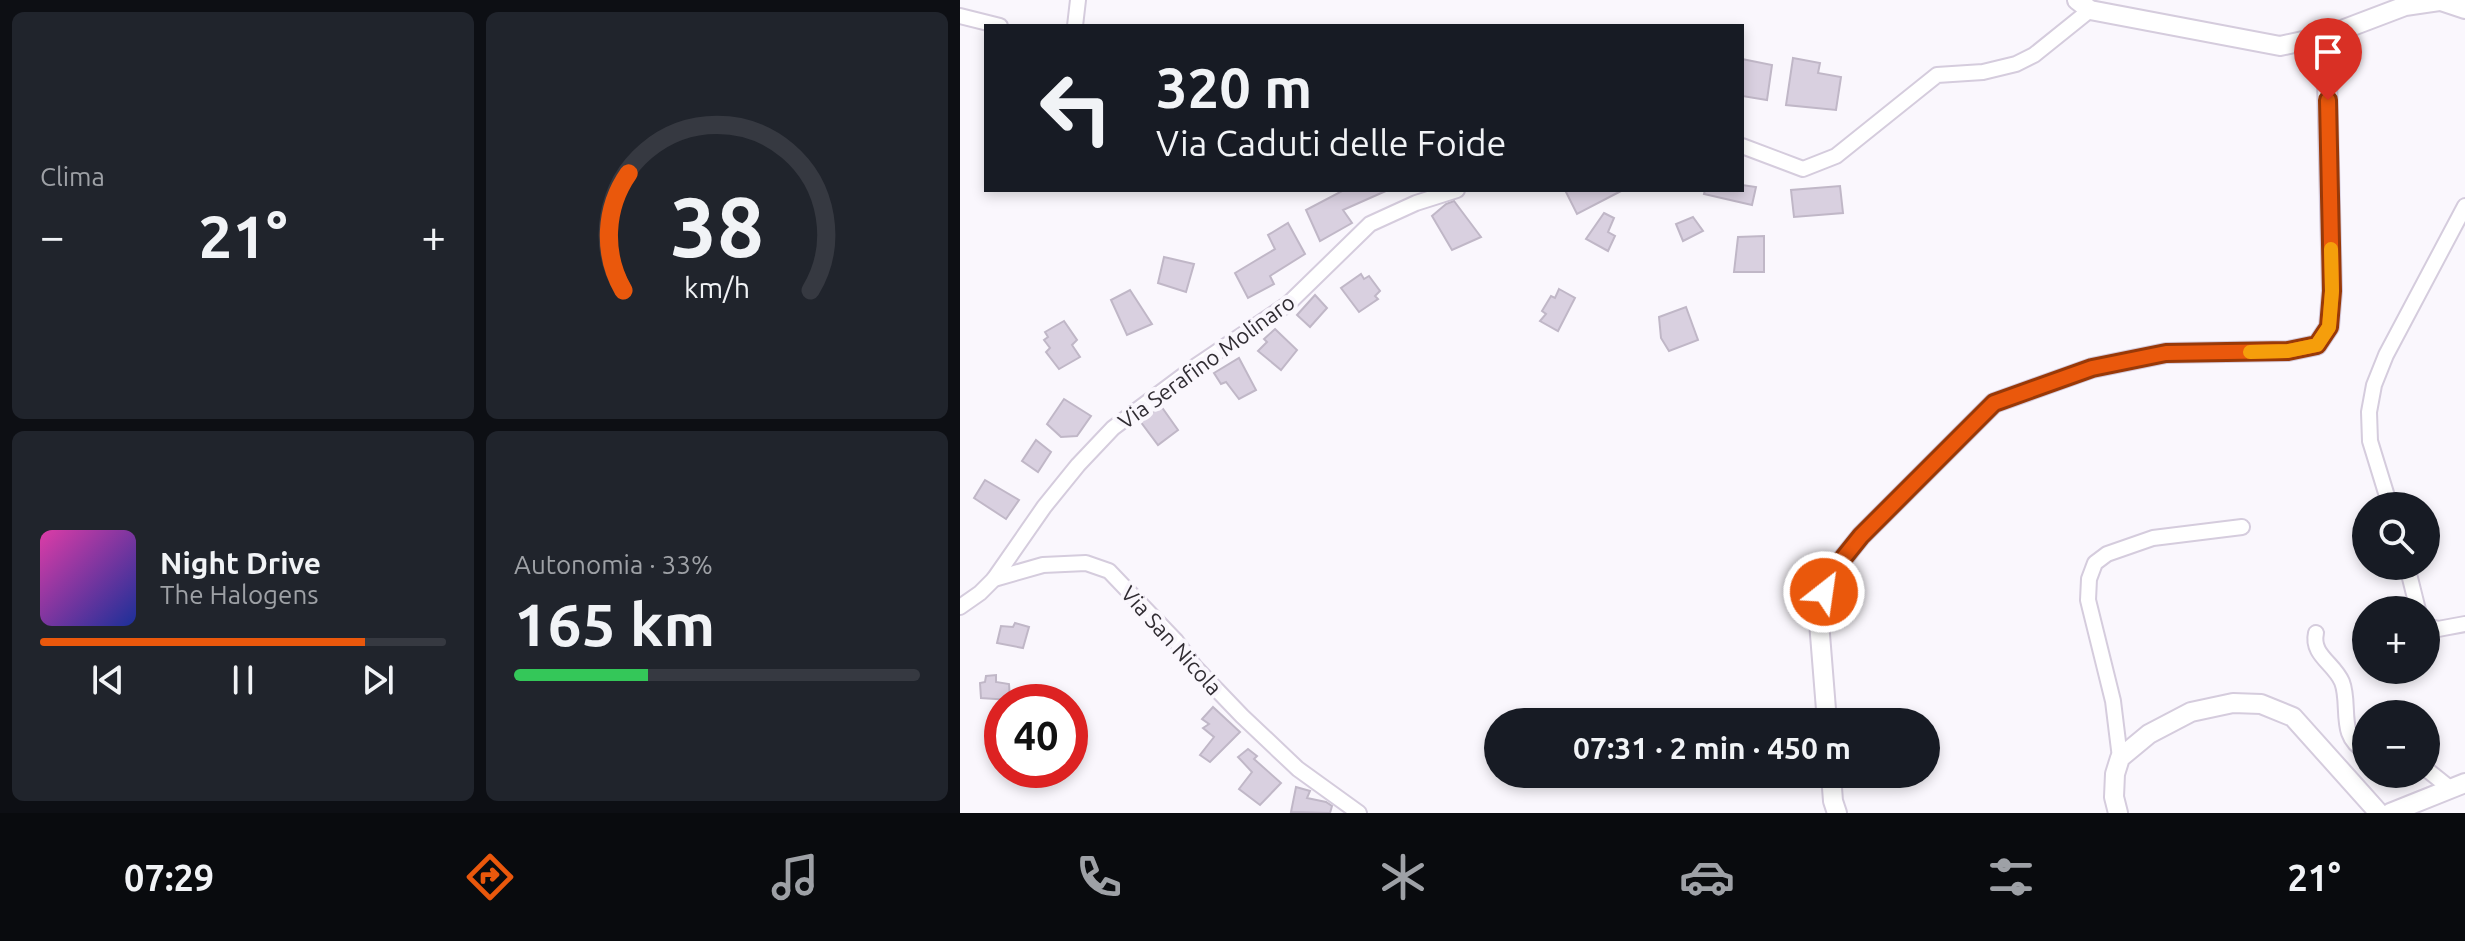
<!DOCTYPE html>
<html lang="it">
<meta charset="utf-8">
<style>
:root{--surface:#171b24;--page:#20242c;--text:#f1f3f6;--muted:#9ea1a6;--line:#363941;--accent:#ea580c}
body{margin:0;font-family:Ubuntu,sans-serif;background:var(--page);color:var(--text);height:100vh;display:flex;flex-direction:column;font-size:30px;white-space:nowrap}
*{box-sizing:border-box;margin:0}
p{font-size:26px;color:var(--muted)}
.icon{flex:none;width:44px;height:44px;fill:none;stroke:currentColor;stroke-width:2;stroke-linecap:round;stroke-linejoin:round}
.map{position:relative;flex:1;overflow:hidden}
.side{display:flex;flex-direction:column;gap:12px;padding:12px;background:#0d0f14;width:960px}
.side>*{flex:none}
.hud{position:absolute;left:24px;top:24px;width:760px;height:168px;border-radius:0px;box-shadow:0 4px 12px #0003;background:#171b24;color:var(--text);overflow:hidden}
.controls{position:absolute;left:1392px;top:492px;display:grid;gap:16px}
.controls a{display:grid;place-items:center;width:88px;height:88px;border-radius:50%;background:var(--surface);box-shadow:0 4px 12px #0003;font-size:40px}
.speed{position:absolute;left:24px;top:684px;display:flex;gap:16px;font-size:40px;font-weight:700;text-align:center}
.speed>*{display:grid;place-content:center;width:104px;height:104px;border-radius:50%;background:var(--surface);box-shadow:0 4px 12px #0003;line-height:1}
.speed .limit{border:12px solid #d22;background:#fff;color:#111}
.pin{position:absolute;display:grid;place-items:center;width:68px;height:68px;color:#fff;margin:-82px -34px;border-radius:50% 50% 50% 0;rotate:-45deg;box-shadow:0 0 8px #0007}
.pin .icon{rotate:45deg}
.me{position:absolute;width:88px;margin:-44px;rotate:30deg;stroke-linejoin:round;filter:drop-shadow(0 0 6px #0008)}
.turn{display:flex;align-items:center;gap:28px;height:168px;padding:0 40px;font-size:36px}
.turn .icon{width:104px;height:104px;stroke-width:2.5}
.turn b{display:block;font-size:56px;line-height:68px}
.big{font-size:60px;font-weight:700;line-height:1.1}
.side .tile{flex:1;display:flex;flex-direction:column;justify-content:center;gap:12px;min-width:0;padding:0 28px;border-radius:12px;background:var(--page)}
.side .dial{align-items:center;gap:0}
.dial svg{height:208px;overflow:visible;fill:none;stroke:var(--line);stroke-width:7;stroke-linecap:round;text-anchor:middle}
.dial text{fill:var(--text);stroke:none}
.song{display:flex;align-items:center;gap:24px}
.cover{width:96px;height:96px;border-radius:12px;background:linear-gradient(135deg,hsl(320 70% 55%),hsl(230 70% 35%))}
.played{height:8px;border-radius:4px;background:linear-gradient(90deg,var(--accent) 80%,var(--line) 80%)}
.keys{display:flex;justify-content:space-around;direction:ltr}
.heat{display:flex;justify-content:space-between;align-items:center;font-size:44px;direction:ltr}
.charge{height:12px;border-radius:6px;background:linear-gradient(90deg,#34c759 33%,var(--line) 0)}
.side .tiles{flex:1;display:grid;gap:12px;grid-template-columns:repeat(2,1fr)}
.trip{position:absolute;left:524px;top:708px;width:456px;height:80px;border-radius:40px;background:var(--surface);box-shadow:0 4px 12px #0003;font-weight:700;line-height:80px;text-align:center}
.tabs{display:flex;height:128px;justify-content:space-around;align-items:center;background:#090b0e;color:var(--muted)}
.tabs .icon{width:56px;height:56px}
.tabs .selected{color:var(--accent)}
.tabs b{font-size:36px;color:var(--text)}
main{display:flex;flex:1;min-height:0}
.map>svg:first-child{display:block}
.building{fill:#d9d0e0;stroke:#c0b7c7;stroke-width:2}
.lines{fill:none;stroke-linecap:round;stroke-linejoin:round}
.minor-casing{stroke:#d5ccdd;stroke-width:18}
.tertiary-casing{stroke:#d5ccdd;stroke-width:22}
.minor{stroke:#fff;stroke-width:14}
.tertiary{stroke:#fff;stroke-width:18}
.route-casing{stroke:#983908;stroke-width:20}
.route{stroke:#ea580c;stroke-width:14}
.slow{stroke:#f59e0b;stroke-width:14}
.labels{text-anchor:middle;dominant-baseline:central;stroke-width:8;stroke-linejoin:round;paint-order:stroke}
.street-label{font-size:22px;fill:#312d33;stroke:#faf7fd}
</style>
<main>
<section class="side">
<div class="tiles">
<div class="tile"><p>Clima</p>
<div class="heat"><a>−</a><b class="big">21°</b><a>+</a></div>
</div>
<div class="tile dial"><svg viewBox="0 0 100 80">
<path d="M14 69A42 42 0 1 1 86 69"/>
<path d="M14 69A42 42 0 0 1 16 24" stroke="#ea580c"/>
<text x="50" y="56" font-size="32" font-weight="700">38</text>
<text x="50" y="72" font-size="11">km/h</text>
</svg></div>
<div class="tile">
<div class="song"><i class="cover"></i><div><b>Night Drive</b><p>The Halogens</p></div></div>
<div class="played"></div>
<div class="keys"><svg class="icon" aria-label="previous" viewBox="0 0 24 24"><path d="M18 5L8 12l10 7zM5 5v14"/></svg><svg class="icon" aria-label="pause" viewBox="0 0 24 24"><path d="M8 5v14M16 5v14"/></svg><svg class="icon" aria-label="next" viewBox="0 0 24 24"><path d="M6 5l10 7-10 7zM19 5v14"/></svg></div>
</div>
<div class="tile"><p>Autonomia · 33%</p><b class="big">165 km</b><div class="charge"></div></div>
</div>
</section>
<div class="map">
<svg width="1505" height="813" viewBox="0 0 1505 813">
<rect width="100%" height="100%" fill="#faf7fd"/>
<g class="building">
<path d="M833,58L860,63L858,73L881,77L876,110L826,105Z"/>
<path d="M782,59L812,65L807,100L782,96Z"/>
<path d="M782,185L796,187L792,205L744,194L745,190H782Z"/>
<path d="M880,186L883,213L834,217L831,190Z"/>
<path d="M384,190H428L383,210L392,223L360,241L346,210Z"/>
<path d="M605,190H663L617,214Z"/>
<path d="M494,201L521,237L492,250L472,216L486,204Z"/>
<path d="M644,213L654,218L648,232L655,236L648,251L626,239Z"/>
<path d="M733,217L743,231L723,241L716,224Z"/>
<path d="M328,223L345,254L310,276L314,284L288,298L275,273L315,249L308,235Z"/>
<path d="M804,236V272H774L778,237Z"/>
<path d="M204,257L234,264L226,292L198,283Z"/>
<path d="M401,274L404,279L409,276L420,291L415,296L418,299L399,312L381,288Z"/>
<path d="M599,289L615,298L598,331L580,321L586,314L582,311L591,296L595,298Z"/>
<path d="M170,290L192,324L167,335L151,300Z"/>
<path d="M355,295L367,308L350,327L337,315Z"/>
<path d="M726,307L738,340L709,351L701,338L699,317Z"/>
<path d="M104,321L117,340L112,345L120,357L99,369L86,352L90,348L84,340L88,337L85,332Z"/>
<path d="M315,329L337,350L321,370L298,351L307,342L304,339Z"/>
<path d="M279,358L296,390L279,399L266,382L261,384L254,373Z"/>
<path d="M104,399L131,416L117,436L101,437L87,424Z"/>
<path d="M201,406L218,430L198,445L180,421Z"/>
<path d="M76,440L91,452L78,472L62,461Z"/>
<path d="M25,480L59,500L46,519L14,498Z"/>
<path d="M55,623L69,627L63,648L37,643L41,626L53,627Z"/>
<path d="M36,675V682L49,684L50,700L21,698L20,683L25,682L26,676Z"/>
<path d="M253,707L280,732L250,762L240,755L254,737L243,728L249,724L242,719Z"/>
<path d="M288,749L297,756L294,759L321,783L300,805L279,789L292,772L278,757Z"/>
<path d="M336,787L350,791L347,798L366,802L372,806L370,813L331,812Z"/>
</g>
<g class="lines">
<g class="minor-casing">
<g id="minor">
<path d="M0,16L40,26"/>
<path d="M115,26L118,0"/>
<path d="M782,146L843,169L876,156L977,75L1023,72L1056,64L1074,55L1130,10"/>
<path d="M1430,506L1410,441L1409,412L1414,385L1426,355L1505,206"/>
<path d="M1447,566L1458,610"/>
<path d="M34,579L84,507L118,465L153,428L236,366L328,304L410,224L456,203L497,190"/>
<path d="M0,607L20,593L34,579L83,565L126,563L149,571L216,641L235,667L282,716L338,769L399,813"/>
<path d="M1466,626L1478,629L1505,624"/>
<path d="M1356,633C1351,655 1374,663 1382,682C1391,705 1377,738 1406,751"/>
<path d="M1160,758L1153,701L1128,600L1129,579L1135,563L1147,554L1193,538L1282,527"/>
<path d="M1466,769L1491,789"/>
</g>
</g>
<g class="tertiary-casing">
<g id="tertiary">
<path d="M1117,0L1130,10L1320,46L1366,36L1445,6L1486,0"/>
<path d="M1481,1L1505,9"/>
<path d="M867,722L859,622L864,592L873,571L901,536L1034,403L1132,368L1206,353L1328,351L1357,345L1369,327L1372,291L1366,36"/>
<path d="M871,774L873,801L877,813"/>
<path d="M1158,813L1154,797L1155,774L1160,758L1189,734L1231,712L1273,703L1301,704L1333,717L1419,813"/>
<path d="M1430,813L1505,783"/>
</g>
</g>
<use href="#minor" class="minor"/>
<use href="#tertiary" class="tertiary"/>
</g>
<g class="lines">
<g class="route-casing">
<path id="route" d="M864,592L873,571L901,536L1034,403L1132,368L1206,353L1328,351L1357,345L1369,327L1372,291L1368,100"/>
</g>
<use href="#route" class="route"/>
<path class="slow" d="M1290,352L1328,351L1357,345L1369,327L1372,291L1371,249"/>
</g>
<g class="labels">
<g class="street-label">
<text transform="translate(246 361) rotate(-36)">Via Serafino Molinaro</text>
<text transform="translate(212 640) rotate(48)">Via San Nicola</text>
</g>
</g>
</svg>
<div class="controls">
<a><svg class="icon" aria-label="search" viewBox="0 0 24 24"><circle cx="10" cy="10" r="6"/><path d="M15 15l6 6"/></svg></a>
<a>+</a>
<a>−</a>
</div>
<div class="speed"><div class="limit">40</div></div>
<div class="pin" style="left:1368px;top:100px;background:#d93025"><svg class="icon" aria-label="arrive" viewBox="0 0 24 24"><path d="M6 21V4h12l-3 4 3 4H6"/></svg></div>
<svg class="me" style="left:864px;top:592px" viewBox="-20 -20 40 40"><circle r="17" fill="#ea580c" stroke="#fff" stroke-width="3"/><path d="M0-11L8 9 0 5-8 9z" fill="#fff"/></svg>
<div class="trip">07:31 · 2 min · 450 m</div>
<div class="hud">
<div class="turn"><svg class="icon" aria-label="left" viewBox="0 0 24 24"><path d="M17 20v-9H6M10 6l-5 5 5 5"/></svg><div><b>320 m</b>Via Caduti delle Foide</div></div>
</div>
</div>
</main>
<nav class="tabs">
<b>07:29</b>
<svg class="icon selected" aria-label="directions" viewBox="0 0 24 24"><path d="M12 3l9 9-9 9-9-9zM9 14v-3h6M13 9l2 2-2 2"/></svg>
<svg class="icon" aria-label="music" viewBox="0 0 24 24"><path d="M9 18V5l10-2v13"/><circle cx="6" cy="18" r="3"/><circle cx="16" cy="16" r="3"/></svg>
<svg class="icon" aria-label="phone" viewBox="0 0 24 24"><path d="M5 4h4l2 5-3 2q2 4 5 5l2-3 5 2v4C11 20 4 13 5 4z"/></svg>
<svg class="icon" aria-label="climate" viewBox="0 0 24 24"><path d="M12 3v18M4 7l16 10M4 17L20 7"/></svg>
<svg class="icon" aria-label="car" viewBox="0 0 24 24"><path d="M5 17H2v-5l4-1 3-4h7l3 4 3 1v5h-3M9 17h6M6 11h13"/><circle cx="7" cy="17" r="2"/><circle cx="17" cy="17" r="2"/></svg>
<svg class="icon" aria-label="filters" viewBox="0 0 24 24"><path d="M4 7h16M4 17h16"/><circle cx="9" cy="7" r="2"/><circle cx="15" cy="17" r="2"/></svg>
<b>21°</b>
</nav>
